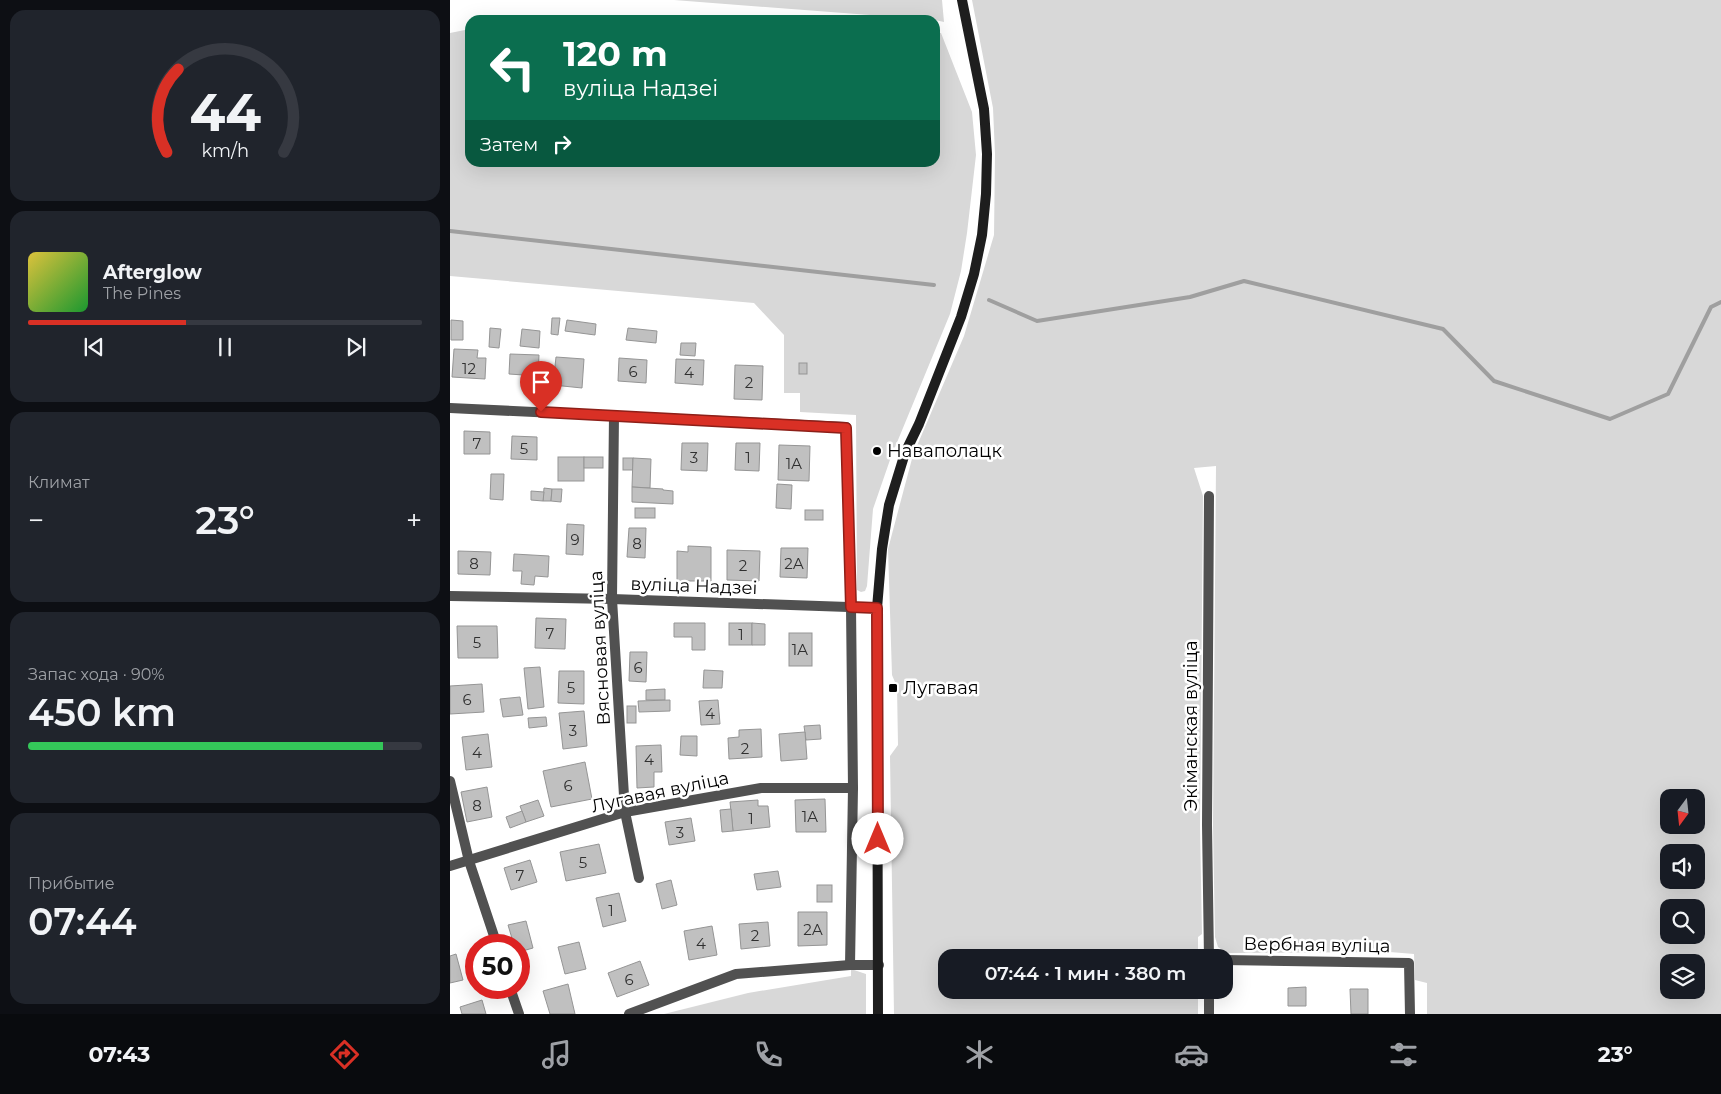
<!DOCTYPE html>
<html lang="ru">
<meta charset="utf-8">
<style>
:root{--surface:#171b24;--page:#20242c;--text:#f1f3f6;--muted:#9ea1a6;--line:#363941;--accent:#d93025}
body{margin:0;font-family:Montserrat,sans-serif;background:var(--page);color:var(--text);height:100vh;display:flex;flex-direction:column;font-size:19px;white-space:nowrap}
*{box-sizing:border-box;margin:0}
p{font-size:16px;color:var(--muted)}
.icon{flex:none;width:28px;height:28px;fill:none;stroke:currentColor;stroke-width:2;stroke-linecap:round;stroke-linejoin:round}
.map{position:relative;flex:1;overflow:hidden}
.sheet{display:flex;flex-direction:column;gap:10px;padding:10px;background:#0d0f14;width:450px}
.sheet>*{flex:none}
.banner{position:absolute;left:15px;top:15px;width:475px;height:152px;border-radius:15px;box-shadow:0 5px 20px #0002;background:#0b6e4f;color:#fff;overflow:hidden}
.needle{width:32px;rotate:195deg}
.controls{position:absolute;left:1210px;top:789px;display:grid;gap:10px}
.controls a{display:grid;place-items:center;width:45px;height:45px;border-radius:10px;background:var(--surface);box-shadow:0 5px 20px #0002;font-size:25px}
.speed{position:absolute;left:15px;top:934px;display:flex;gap:10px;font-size:25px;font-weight:700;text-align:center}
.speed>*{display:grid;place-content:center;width:65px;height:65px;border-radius:50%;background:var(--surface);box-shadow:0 5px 20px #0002;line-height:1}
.speed .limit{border:8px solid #d22;background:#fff;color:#111}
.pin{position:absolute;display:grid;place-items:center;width:42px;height:42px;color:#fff;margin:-51px -21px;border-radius:50% 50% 50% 0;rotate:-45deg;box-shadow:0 0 5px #0007}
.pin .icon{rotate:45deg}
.me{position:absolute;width:55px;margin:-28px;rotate:0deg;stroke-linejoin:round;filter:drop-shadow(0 0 4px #0008)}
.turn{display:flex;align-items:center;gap:18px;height:105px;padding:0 15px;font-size:22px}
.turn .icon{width:65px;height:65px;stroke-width:2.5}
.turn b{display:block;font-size:35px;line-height:42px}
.then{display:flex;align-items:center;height:48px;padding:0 15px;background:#0003;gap:10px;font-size:19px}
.big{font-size:38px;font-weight:600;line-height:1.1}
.sheet .widget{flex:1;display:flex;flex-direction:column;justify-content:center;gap:8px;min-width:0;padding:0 18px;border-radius:15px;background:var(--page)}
.sheet .dial{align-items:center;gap:0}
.dial svg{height:130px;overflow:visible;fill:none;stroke:var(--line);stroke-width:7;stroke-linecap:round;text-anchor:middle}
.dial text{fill:var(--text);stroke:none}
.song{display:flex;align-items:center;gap:15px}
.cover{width:60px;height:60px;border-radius:8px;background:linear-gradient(135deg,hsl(50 70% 55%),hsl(130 70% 35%))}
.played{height:5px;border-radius:2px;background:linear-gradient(90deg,var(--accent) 40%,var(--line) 40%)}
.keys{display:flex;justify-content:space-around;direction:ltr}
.heat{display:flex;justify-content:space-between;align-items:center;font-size:28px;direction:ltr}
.charge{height:8px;border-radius:4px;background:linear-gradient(90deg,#34c759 90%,var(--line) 0)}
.trip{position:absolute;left:488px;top:949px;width:295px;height:50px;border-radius:15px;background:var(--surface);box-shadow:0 5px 20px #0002;font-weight:600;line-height:50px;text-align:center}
.menu{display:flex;height:80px;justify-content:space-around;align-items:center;background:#090b0e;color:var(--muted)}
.menu .icon{width:35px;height:35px}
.menu .active{color:var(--accent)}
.menu b{font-size:22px;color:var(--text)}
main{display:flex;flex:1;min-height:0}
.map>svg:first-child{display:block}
.green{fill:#d8d8d8;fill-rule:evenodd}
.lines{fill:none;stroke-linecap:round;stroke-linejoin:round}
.stream{stroke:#9f9f9f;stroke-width:4}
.building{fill:#c0c0c0;stroke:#959595}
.minor{stroke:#515151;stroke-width:10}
.secondary{stroke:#1e1e1e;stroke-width:10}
.route-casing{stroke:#8d1f18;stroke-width:12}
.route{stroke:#d93025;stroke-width:9}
.poi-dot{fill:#000;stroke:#fff;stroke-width:2}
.labels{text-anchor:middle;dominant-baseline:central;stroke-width:5;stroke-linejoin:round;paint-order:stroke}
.number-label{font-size:15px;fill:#303030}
.poi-label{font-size:18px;fill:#000;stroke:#fff;text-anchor:start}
.street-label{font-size:18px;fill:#000;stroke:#fff}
</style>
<main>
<section class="sheet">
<div class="widget dial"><svg viewBox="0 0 100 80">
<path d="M14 69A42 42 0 1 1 86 69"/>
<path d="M14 69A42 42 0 0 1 21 18" stroke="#d93025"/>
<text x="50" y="56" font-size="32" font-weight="700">44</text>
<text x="50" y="72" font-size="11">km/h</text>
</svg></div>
<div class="widget">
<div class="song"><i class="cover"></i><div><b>Afterglow</b><p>The Pines</p></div></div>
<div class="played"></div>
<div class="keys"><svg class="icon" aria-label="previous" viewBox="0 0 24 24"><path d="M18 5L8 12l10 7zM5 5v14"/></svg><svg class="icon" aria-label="pause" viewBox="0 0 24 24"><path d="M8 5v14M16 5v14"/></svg><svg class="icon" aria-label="next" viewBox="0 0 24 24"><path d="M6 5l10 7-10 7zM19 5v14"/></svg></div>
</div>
<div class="widget"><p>Климат</p>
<div class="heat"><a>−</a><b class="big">23°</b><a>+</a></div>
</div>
<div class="widget"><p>Запас хода · 90%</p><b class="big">450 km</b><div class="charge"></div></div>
<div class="widget"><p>Прибытие</p><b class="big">07:44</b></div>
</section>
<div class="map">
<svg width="1271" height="1014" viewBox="0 0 1271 1014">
<rect width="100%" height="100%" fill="#fff"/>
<g class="green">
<path d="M224,0H492L494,22L485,20Z"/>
<path d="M522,0H1271V1014H977V983L965,980L964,954L940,952L777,953L768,947L765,937L763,825L766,466L744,468L753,496L750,826L752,934L748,937V957L496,958V990H748V1014H444L440,756L448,745L447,687L442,675L438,549L463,455L514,336L544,235L545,154L543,108ZM1219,798H1246V825H1219ZM1219,852H1246V880H1219ZM1219,908H1246V935H1219ZM1219,962H1246V990H1219Z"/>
<path d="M20,29V162H485V33H491L522,112L526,155L517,233L511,271L500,314L441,457L423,509L417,586L415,591L411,592L407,590L406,415L350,412V393H334V335L304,303L0,276V33Z"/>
<path d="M401,969L416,974V1014H214L298,993L401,976Z"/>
</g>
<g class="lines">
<g class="stream">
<path d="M0,231L484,285"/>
<path d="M539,300L587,321L740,297L794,281L993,329L1044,381L1160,419L1218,394L1261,307L1271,302"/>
</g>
</g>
<g class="building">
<path d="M102,318H110L108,335L101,334Z"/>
<path d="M1,320L13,321V340H1Z"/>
<path d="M117,320L146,324L145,335L115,331Z"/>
<path d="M40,328L51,329L49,348L39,347Z"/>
<path d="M178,328L207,331L206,343L176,340Z"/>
<path d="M72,329L90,331L89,348L70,346Z"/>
<path d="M231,343H246L245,356L230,355Z"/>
<path d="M4,349L28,350L27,358H36L35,379L2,377Z"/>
<path d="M60,354L89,355L88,376L59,374Z"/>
<path d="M106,357L134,359L132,388L103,385Z"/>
<path d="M169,358L197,360L196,383L168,381Z"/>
<path d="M226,359L254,360L253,385L225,383Z"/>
<rect x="349" y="363" width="8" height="11"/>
<path d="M285,365L313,366L312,400L284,399Z"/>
<path d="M14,431L40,432V454H14Z"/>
<path d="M62,436L87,437V460L61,459Z"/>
<path d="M232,443H258L257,471L231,470Z"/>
<path d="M286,443H310L309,471L285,470Z"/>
<path d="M329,445L360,446L359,481L328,480Z"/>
<rect x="108" y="457" width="26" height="24"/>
<rect x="134" y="457" width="19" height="11"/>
<rect x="173" y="458" width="10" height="12"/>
<path d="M183,458L201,459L200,488L182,487Z"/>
<path d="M41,474H54L53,500L40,499Z"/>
<path d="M327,484L342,485L341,509L326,508Z"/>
<path d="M182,487L213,489V490L223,491V504L182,502Z"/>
<path d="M94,488L102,489L101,501H93Z"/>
<path d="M102,489H112L111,502L101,501Z"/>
<path d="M81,491L94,492L93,501L81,500Z"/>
<rect x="185" y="508" width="20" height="10"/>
<rect x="355" y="510" width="18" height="10"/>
<path d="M117,524L134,525L133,555L116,554Z"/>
<path d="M179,528H196L195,558L177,557Z"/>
<path d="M238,546L261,547V581H227V551L238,552Z"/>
<path d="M331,548H358L357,578L330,577Z"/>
<path d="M277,550L310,551L309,581L277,580Z"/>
<path d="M8,551L41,552L40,575L8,574Z"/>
<path d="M64,554L99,556L98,577L85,576L84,585L71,584L72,571H63Z"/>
<path d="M86,618L116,619L115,649L85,648Z"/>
<path d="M224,623H255V650H242V637H224Z"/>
<rect x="279" y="623" width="23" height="22"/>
<path d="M302,623L315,624V645H302Z"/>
<path d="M7,626H47L48,658H8Z"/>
<rect x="339" y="633" width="23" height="33"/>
<path d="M180,652H197L196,682L179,681Z"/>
<path d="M90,667L94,707L78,709L74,668Z"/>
<path d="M254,670L273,671L272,688H253Z"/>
<path d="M109,671H134V704L108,703Z"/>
<path d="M32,684L34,712L0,714V686Z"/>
<path d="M215,689V700H196V690Z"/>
<path d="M70,697L73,715L53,717L50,699Z"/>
<path d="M220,700V711L189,712L188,701Z"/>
<path d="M268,700L270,724L251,725L249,701Z"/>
<rect x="177" y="706" width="9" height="17"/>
<path d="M134,711L137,746L113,749L109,713Z"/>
<path d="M96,717L97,726L79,728L78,718Z"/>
<path d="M370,725L371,739L356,740L354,726Z"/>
<path d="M311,729L312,757L279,759L278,738L289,737V730Z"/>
<path d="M355,732L357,759L331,761L329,734Z"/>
<path d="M38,734L42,767L16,770L12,737Z"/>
<path d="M231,736H247V756L230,755Z"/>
<path d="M211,745L212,772H204V787L187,788L186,746Z"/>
<path d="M135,762L142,799L101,807L93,771Z"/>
<path d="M37,787L42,817L17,822L11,792Z"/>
<path d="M375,799L376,832H346L345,800Z"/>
<path d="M88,800L94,816L76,822L70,806Z"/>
<path d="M308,800V806H318L320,827L283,831L280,802Z"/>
<path d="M281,809L283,831L272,832L270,810Z"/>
<path d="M72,811L76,822L60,828L56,817Z"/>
<path d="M241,818L245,841L219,845L215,822Z"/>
<path d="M149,844L156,873L116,881L110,852Z"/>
<path d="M80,860L87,882L61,890L54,868Z"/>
<path d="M328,871L331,887L307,890L304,874Z"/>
<path d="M221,880L227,905L212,909L206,884Z"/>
<rect x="367" y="885" width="15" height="17"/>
<path d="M169,893L176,921L153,927L146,898Z"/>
<path d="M348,912H377V945L348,946Z"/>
<path d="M76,921L83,948L69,952V945H64L58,925Z"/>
<path d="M318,922L320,946L291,949L289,924Z"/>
<path d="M262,926L267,955L239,960L234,931Z"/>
<path d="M129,942L136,969L115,974L108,947Z"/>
<path d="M6,954L13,980L0,983V956Z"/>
<path d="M190,961L199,985L167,997L158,973Z"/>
<path d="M118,984L125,1014H100L93,991Z"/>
<path d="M856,987V1006H838V988Z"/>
<path d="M900,989H918V1014H901Z"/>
<path d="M32,1000L36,1014H12L10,1007Z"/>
</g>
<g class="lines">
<g class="minor">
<path d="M0,408L396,427L401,607L403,788L400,965"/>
<path d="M164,415L162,599L175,812L189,878"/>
<path d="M0,596L162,599L427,608"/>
<path d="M0,781L19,861L47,945"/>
<path d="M0,866L175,812L311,788H403"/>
<path d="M759,958L757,825L759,496"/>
<path d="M774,960L959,963L960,1014"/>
<path d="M60,988L69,1014"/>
<path d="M179,1014L286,974L400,965H429"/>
<path d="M759,1014V990"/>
</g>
<path class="secondary" d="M428,1014L427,608L432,549L439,505L455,453L469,424L511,317L524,274L532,235L536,194L537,154L534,109L512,0"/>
</g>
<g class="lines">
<g class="route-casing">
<path id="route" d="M91,412L396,428L401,607L427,608L428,839"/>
</g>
<use href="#route" class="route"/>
</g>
<g class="poi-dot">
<circle cx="427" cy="451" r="5"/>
<rect x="438" y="683" width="10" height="10" rx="2.5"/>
</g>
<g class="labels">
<g class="number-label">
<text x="19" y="368">12</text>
<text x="183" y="371">6</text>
<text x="239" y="372">4</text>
<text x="299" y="382">2</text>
<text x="27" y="443">7</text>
<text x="74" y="448">5</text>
<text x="244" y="457">3</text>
<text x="298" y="457">1</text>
<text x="344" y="463">1А</text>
<text x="125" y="539">9</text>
<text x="187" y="543">8</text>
<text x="24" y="563">8</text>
<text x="344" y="563">2А</text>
<text x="293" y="565">2</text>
<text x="100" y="633">7</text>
<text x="291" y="634">1</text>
<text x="27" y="642">5</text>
<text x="350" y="649">1А</text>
<text x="188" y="667">6</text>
<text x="121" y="687">5</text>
<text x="17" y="699">6</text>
<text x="260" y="713">4</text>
<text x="123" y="730">3</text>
<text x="295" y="748">2</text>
<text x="27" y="752">4</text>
<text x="199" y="759">4</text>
<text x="118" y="785">6</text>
<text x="27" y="805">8</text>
<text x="360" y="816">1А</text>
<text x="301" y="818">1</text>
<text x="230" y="832">3</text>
<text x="133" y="862">5</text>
<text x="70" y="875">7</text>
<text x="161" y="910">1</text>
<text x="363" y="929">2А</text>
<text x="305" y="935">2</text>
<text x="251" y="943">4</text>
<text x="179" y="979">6</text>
</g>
<g class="poi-label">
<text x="437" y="451">Наваполацк</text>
<text x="453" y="688">Лугавая</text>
</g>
<g class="street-label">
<text transform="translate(244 586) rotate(2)">вуліца Надзеі</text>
<text transform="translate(150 648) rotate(-93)">Вясновая вуліца</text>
<text transform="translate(741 726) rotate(-90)">Экіманская вуліца</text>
<text transform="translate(210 792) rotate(-12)">Лугавая вуліца</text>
<text transform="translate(867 945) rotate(1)">Вербная вуліца</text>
</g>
</g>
</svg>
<div class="controls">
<a><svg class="needle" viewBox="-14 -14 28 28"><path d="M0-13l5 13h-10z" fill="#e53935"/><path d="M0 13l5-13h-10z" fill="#9ea1a6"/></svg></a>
<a><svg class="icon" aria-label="sound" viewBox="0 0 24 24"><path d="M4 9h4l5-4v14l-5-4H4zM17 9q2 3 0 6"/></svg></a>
<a><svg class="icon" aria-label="search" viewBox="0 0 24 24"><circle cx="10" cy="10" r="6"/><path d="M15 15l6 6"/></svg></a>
<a><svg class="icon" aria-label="layers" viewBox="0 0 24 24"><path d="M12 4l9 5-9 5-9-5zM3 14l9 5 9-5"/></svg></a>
</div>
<div class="speed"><div class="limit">50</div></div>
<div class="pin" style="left:91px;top:412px;background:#d93025"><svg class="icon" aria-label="arrive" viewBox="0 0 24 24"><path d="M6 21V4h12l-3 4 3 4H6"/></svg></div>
<svg class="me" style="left:428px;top:839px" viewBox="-20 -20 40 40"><circle r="19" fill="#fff"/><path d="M0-13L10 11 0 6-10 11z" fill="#d93025"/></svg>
<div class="trip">07:44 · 1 мин · 380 m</div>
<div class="banner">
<div class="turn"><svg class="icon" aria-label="left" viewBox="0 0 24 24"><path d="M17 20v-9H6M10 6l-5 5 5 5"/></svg><div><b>120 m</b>вуліца Надзеі</div></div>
<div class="then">Затем<svg class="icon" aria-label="right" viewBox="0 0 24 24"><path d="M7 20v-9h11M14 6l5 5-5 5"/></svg></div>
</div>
</div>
</main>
<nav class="menu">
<b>07:43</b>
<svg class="icon active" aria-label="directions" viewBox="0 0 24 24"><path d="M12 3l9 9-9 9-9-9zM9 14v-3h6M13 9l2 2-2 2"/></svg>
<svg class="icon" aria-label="music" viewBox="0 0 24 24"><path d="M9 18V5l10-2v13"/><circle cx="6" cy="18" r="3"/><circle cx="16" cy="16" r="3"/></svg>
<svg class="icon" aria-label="phone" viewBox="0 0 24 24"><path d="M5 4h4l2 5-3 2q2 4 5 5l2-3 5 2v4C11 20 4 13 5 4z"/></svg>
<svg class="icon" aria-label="climate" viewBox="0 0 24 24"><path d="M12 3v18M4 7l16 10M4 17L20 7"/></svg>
<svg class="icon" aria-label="car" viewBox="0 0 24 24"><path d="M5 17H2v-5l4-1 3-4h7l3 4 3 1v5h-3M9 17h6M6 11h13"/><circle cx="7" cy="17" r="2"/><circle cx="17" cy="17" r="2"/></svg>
<svg class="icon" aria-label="filters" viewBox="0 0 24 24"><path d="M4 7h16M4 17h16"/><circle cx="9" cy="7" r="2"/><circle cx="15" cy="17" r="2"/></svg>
<b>23°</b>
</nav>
